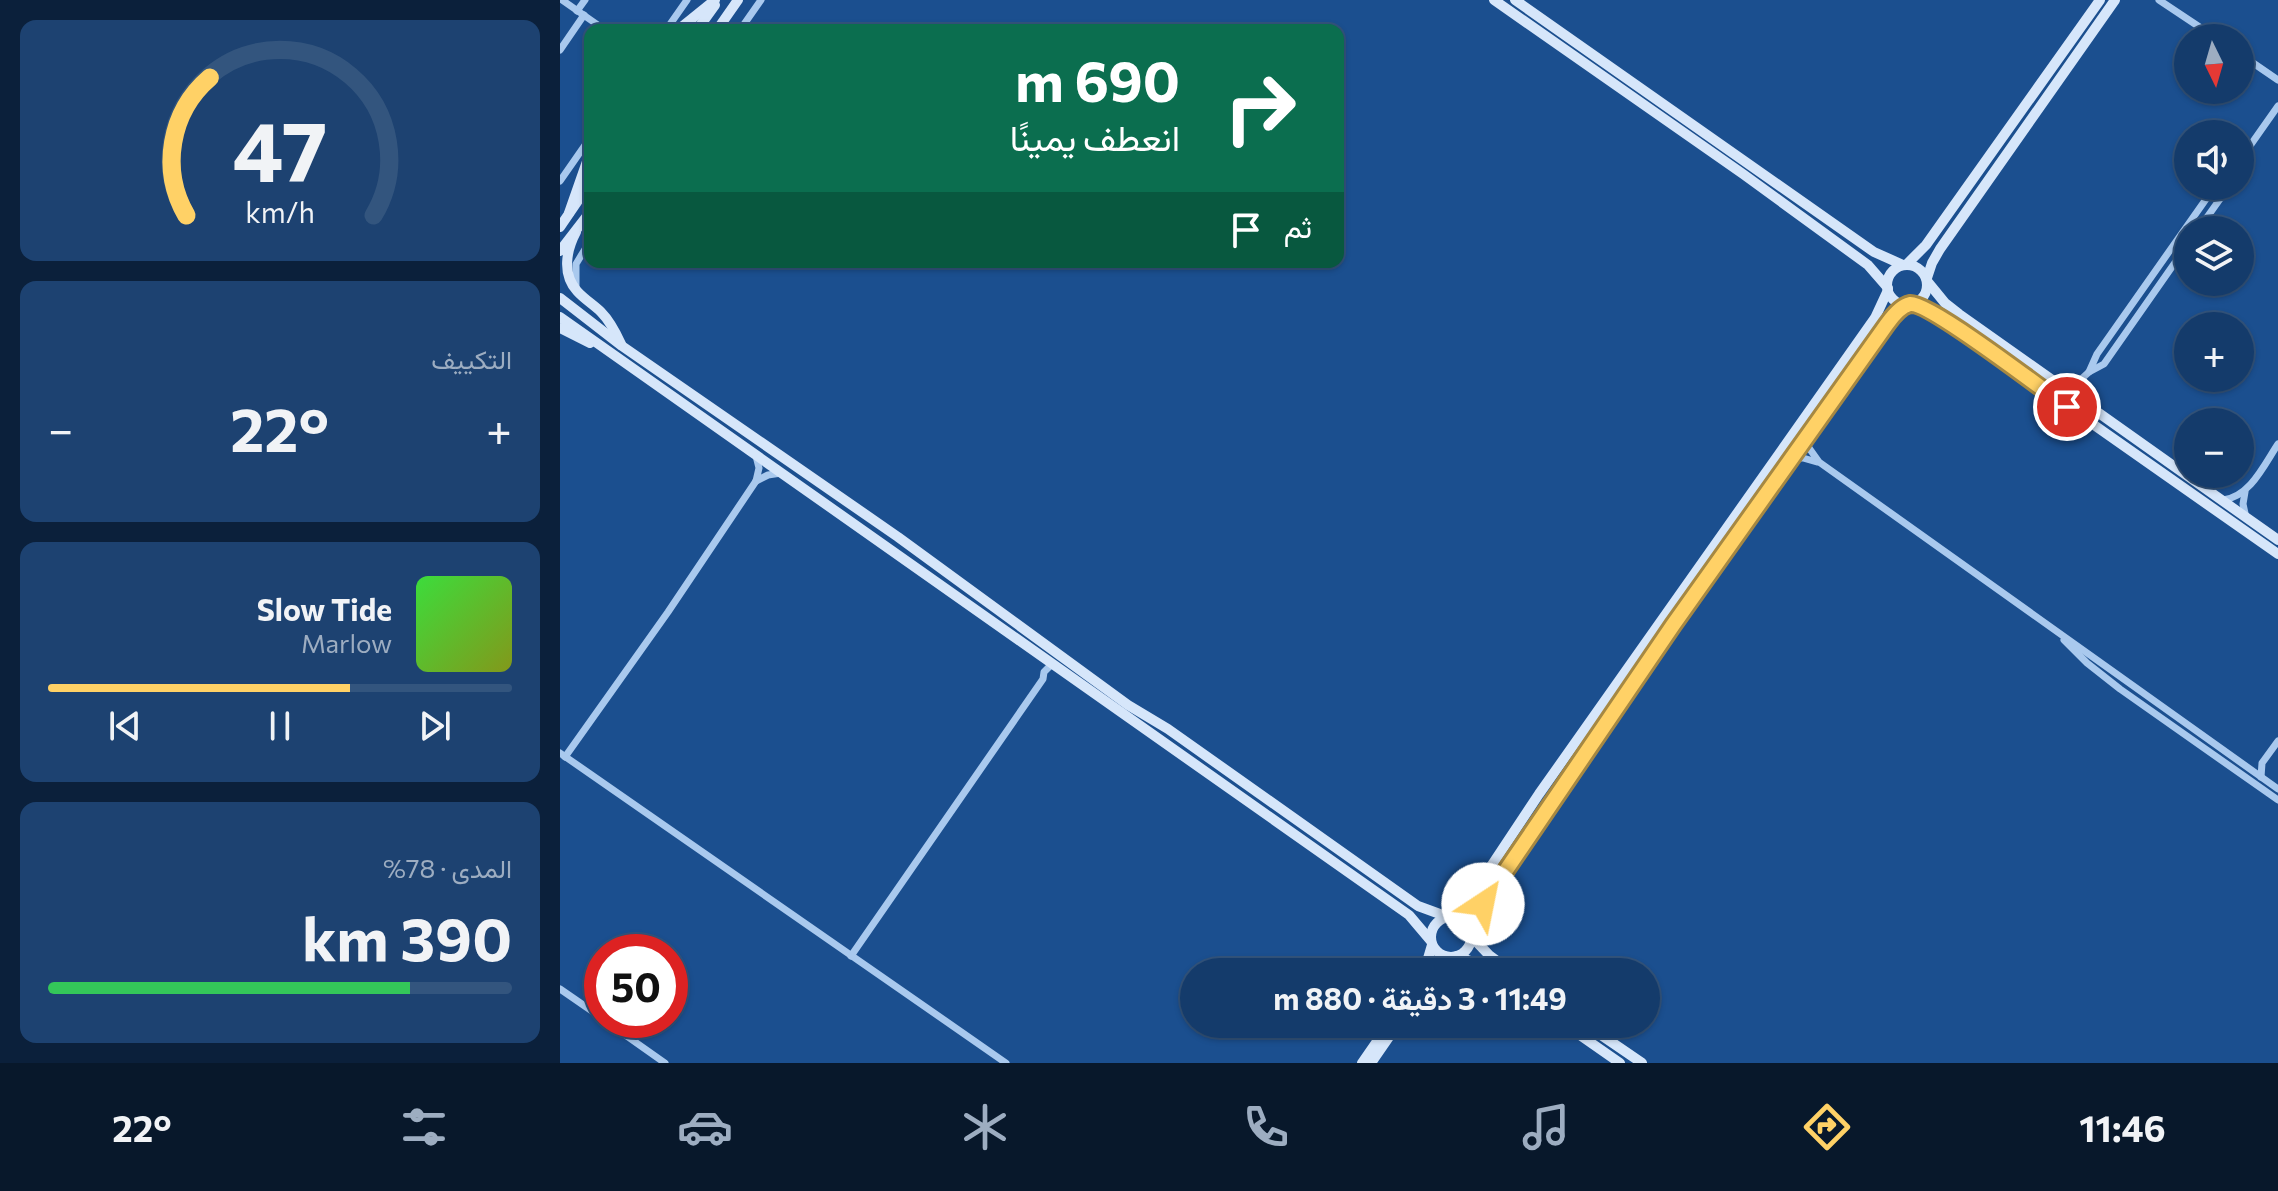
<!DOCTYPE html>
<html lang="ar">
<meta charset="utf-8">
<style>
:root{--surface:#143b6b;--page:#1d4271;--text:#f1f3f6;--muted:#9dadc1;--line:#33557e;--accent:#ffd166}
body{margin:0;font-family:Commissioner,Vazirmatn,sans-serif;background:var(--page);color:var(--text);direction:rtl;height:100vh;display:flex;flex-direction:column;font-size:30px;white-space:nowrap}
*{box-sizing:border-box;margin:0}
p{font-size:26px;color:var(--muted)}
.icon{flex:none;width:44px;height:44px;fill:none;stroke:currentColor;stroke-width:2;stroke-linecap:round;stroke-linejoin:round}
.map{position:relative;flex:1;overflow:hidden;direction:ltr}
.details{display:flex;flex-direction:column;gap:20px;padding:20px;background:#0b203b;width:560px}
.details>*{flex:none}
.guide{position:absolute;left:24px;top:24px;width:760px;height:244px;border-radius:16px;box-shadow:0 2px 6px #0004,0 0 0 2px var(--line);direction:rtl;background:#0b6e4f;color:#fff;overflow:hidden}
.needle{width:52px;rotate:175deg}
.buttons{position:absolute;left:1614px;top:24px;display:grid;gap:16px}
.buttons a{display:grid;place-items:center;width:80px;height:80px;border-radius:50%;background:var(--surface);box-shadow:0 2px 6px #0004,0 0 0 2px var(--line);font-size:40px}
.speed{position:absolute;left:24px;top:934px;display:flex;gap:16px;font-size:40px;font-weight:700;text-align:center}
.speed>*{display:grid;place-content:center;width:104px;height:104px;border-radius:50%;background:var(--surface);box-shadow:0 2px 6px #0004,0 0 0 2px var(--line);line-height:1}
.speed .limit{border:12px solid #d22;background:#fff;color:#111}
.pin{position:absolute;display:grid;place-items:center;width:68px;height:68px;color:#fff;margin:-34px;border:4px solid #fff;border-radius:50%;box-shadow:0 2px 8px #0007}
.me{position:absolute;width:88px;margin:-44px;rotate:34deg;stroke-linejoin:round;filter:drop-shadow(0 0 6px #0008)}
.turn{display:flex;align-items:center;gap:28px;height:168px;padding:0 32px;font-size:36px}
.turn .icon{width:104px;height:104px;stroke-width:2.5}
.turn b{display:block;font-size:56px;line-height:68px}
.then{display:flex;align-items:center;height:76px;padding:0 32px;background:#0003;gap:16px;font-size:30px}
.big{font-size:60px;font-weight:700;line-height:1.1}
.details .widget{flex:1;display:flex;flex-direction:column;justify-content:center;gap:12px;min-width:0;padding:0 28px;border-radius:16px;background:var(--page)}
.details .dial{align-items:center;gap:0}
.dial svg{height:208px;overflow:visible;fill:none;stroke:var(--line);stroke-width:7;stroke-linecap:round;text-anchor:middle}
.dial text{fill:var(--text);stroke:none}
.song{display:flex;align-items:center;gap:24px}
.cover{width:96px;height:96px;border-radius:12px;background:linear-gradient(135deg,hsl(120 70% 55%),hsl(70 70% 35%))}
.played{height:8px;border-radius:4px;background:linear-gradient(90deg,var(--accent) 65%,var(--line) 65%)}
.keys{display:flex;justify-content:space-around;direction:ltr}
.heat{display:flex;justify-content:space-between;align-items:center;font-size:44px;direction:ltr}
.charge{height:12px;border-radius:6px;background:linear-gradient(90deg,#34c759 78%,var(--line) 0)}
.trip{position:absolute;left:620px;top:958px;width:480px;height:80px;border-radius:40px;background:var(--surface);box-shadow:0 2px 6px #0004,0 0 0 2px var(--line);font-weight:700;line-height:80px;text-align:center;direction:rtl}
.dock{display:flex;height:128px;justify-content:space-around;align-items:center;background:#08182b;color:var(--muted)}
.dock .icon{width:56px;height:56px}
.dock .selected{color:var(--accent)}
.dock b{font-size:36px;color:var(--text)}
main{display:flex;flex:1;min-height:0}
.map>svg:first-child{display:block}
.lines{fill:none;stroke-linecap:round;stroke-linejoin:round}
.street{stroke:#a9c9ee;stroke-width:7}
.secondary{stroke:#d6e6fa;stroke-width:10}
.route-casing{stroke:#a68842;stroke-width:20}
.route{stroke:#ffd166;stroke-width:14}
</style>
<main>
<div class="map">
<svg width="1718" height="1063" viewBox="0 0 1718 1063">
<rect width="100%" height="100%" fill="#1b4f8f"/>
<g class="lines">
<g class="street">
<path d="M2,0L45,30"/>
<path d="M1599,0L1656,38"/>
<path d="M17,11L25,0"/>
<path d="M106,30L127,0"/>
<path d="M180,30L201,0"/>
<path d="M0,50L24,15"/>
<path d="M1680,54L1718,80"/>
<path d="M1680,160L1718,106"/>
<path d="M0,181L30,138"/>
<path d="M1638,230L1660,199L1665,186"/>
<path d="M16,285V264L30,241"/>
<path d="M1529,372L1544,364L1628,244"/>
<path d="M1523,379L1522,393L1527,404"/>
<path d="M1499,385L1518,382L1529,372L1537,354L1651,192L1658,186"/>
<path d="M1246,437L1249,448L1259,462L1718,789"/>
<path d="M1231,458H1243L1257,462"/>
<path d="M196,481L208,475L221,473"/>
<path d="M1685,492L1683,504L1686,518"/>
<path d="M1663,500C1690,497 1704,465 1718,444"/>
<path d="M1504,640L1527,663L1560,689L1718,800"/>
<path d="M0,753L446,1063"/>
<path d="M5,757L108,612L196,481L199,468L196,456"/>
<path d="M1701,777L1702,763L1718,741"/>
<path d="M291,956L483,679L484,672L491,665"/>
<path d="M0,989L42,1018"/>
<path d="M44,1020L105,1063"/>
</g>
<g class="secondary">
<path d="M934,0L1183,174L1308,265L1328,288"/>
<path d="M955,0L1314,252L1343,265"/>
<path d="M118,30L155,0"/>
<path d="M137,30L155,5"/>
<path d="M157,30L178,0"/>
<path d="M9,213L30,153"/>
<path d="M0,227L30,183"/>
<path d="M16,232C6,251 2,274 17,291C24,299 34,305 41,312C50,321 56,333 61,344"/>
<path d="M0,251L30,212"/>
<path d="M1346,265L1366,245L1540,0"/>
<circle cx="1347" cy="285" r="20"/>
<path d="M1367,278L1372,263L1380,249L1555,0"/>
<path d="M1367,281L1385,303L1399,314L1718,540"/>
<path d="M0,298L62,346L338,537L568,705L608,729L858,906L888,917"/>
<path d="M1353,304L1390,324L1718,554"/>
<path d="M0,317L849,915L871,941"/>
<path d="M0,328L30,343"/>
<path d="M890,917L912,895L979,794L1315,318L1328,290"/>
<circle cx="891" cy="937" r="20"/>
<path d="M910,933L918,911L1113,625L1330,320L1348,305"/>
<path d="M911,936L929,955L952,972"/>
<path d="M897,956L910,961L930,972"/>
<path d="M864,972L872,945"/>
<path d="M875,972L896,957"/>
<path d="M1004,1024L1060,1063"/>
<path d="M1025,1024L1082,1063"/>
<path d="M802,1063L829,1024"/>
<path d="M811,1063L838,1024"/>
</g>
</g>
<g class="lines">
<g class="route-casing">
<path id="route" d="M923,904L1113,625L1327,324C1332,317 1341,306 1350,304C1369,302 1485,391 1507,407"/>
</g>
<use href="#route" class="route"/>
</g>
</svg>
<div class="buttons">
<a><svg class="needle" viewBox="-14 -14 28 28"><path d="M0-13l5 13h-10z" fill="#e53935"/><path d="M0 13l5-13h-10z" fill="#9dadc1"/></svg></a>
<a><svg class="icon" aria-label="sound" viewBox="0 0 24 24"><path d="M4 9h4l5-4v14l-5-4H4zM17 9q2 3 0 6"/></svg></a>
<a><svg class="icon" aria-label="layers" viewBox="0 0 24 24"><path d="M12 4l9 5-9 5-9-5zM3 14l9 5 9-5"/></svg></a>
<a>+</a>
<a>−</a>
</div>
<div class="speed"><div class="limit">50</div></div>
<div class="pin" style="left:1507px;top:407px;background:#d93025"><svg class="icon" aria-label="arrive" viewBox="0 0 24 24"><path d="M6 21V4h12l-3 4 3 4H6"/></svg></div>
<svg class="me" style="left:923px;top:904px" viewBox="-20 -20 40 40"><circle r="19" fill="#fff"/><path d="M0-13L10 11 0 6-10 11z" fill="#ffd166"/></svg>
<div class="trip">11:49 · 3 دقيقة · 880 m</div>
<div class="guide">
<div class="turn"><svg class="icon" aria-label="right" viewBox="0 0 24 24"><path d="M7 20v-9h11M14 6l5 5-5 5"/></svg><div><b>690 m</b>انعطف يمينًا</div></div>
<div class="then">ثم<svg class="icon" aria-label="arrive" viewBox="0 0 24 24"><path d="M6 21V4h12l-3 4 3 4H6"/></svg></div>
</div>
</div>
<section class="details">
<div class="widget dial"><svg viewBox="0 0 100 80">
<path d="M14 69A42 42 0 1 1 86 69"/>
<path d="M14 69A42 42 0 0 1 23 16" stroke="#ffd166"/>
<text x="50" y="56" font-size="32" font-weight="700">47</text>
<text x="50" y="72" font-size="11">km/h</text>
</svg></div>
<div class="widget"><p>التكييف</p>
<div class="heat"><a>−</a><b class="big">22°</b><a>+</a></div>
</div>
<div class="widget">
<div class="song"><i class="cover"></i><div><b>Slow Tide</b><p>Marlow</p></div></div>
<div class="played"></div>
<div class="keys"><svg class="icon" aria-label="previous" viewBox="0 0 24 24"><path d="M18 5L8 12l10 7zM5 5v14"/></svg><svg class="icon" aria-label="pause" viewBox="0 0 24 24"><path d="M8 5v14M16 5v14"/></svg><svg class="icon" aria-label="next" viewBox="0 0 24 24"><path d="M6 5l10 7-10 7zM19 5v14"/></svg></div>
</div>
<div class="widget"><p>المدى · 78%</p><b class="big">390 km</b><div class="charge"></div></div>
</section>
</main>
<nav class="dock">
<b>11:46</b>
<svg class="icon selected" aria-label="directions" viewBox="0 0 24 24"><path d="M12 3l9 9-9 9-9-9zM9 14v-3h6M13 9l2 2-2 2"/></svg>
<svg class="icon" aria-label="music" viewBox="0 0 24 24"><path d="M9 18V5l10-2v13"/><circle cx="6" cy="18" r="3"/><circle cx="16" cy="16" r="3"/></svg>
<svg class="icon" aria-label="phone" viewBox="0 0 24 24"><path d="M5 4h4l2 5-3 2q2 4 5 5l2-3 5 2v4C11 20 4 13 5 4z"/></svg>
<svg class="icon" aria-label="climate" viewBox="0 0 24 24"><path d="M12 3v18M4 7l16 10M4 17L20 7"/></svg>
<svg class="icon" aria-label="car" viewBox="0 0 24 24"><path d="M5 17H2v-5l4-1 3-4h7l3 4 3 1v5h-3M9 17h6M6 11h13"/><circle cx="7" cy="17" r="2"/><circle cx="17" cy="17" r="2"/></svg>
<svg class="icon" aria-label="filters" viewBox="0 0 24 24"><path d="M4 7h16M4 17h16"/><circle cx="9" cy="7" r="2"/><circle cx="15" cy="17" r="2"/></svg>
<b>22°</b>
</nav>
